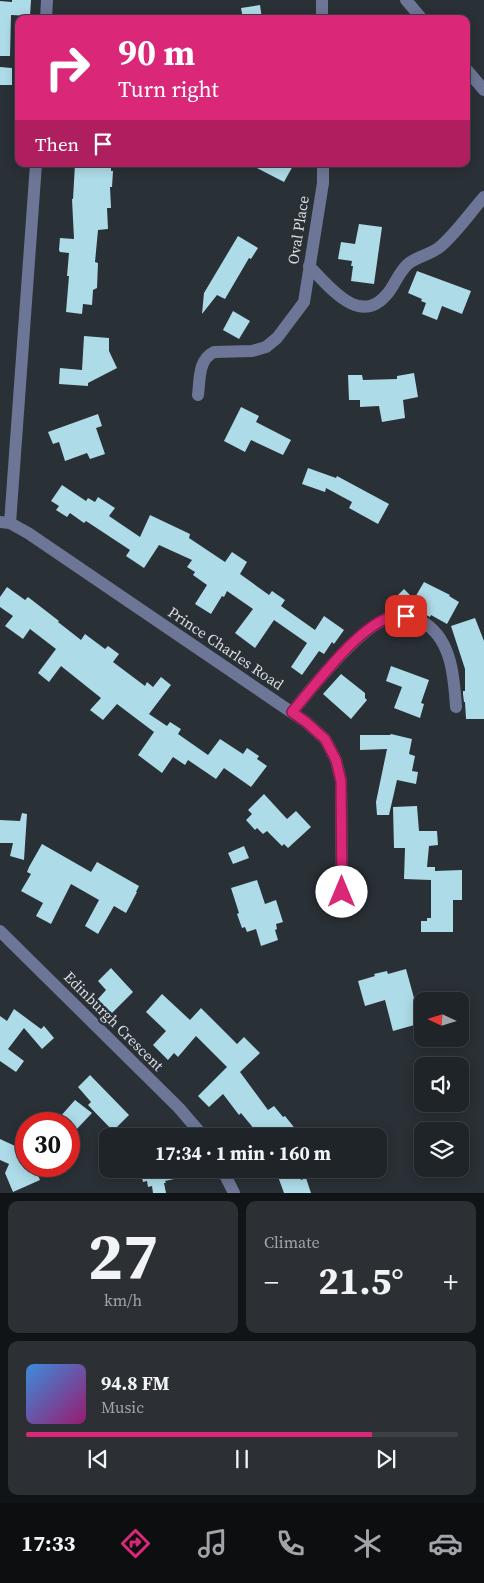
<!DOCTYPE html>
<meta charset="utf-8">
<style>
:root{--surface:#1f2428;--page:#2c3034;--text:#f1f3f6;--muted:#a1a4a8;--line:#3c4145;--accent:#db2777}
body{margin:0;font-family:"Source Serif 4",serif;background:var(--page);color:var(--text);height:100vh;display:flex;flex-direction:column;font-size:19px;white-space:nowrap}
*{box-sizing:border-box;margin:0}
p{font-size:16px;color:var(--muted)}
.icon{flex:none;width:28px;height:28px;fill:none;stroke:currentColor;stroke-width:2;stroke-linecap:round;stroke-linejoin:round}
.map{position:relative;height:1193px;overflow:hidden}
.drawer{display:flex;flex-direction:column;gap:8px;padding:8px;background:#111416;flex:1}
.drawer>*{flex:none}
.banner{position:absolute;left:15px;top:15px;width:455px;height:152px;border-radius:10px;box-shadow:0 2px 12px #0003,0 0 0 1px var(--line);background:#db2777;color:#fff;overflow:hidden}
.needle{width:32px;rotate:274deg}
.tools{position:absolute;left:414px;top:992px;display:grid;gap:10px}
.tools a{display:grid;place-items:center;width:55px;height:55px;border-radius:10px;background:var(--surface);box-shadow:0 2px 12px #0003,0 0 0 1px var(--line);font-size:25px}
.speed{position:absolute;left:15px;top:1112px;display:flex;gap:10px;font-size:25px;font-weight:700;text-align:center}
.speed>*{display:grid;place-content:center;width:65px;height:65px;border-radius:50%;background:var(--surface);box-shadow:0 2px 12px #0003,0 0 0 1px var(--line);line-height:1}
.speed .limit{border:8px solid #d22;background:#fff;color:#111}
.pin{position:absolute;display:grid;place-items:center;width:42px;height:42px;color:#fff;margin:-21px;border-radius:10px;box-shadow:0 2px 8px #0006}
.me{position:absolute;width:55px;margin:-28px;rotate:0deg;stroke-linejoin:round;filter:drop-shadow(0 0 4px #0008)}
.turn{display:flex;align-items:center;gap:18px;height:105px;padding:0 20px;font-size:22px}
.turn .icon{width:65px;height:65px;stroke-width:2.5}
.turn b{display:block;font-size:35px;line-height:42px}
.then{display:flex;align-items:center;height:48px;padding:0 20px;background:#0003;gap:10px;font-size:19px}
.big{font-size:38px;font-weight:700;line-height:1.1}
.drawer .card{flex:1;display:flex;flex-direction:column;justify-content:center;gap:8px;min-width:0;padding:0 18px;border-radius:10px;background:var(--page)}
.drawer .dial{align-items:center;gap:0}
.dial b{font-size:65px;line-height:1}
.song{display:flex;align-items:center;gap:15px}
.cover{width:60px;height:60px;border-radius:8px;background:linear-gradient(135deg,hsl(210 70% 55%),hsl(320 70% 35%))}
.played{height:5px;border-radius:2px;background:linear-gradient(90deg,var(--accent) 80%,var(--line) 80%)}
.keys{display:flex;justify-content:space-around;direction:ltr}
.heat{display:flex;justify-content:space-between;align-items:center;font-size:28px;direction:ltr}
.drawer .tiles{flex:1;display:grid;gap:8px;grid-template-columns:1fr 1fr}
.card:last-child{grid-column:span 2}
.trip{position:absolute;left:99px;top:1128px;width:288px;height:50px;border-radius:10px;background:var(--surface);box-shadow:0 2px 12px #0003,0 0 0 1px var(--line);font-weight:700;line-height:50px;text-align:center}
.menu{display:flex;height:80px;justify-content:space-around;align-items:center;background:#0c0e10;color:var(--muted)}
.menu .icon{width:35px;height:35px}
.menu .selected{color:var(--accent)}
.menu b{font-size:22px;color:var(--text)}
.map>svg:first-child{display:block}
.building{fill:#addbe8}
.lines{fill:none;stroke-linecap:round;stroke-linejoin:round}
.minor{stroke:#6d7696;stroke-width:12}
.route-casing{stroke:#8e194d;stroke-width:12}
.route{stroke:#db2777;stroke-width:9}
.labels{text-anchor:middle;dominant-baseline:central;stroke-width:5;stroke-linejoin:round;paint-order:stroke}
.street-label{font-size:15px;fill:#d9dde1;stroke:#293036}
</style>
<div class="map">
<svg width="484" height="1193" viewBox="0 0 484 1193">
<rect width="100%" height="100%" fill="#293036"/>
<g class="building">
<path d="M12,0H31L30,16L11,15L10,56H0V1L12,2Z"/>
<path d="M260,5L262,19H243L241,8Z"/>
<path d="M0,67L12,68V85H0Z"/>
<path d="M75,164H111V171H113L112,187H110L111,208H107L108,229L98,230L95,262L98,263L97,288L93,290L92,305L83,304L82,314L66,312L69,276H67L69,253L60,252L59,250L60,238L74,239L72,199H73Z"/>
<path d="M249,164H294L284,182Z"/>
<path d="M359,224L382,227L374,284L351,281L353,266H351L352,261L338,259L341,242L355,244Z"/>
<path d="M238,236L258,248L251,259L249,258L225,299L217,295L202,314L204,293Z"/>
<path d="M417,271L471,291L462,314L442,306L437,320L422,314L426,303L421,301L422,299L408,293Z"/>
<path d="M233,311L250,321L239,339L223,330Z"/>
<path d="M84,336L109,338V351L117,368L88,383V386L59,384L60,368L82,370Z"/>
<path d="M414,373L418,397L403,400L405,418L382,422L379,406L360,407V400H349L348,375H362L363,380L397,379V376Z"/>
<path d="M241,407L259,416L256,422L291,440L283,455L251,440L245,452L224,441Z"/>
<path d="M98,414L102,426L96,428L105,454L90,459L87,453L65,461L59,442L53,444L48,432Z"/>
<path d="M308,468L336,478L337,476L389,504L378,524L349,508L352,502L326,488L325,492L302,484Z"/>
<path d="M62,485L86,501L88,498L95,502L98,497L115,508L109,516L140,537L150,515L190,534L189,538L225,562L232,552L247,562L240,574L269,595L272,591L285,600L281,606L315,630L324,616L344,630L334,644L332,642L324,654L319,651L302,675L291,667L307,643L274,620L255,648L235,633L253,609L227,591L224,597L222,596L211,614L195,604L207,585L193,575L195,572L187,567L192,560L159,545L144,568L126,556L130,550L86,521L84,523L70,513L67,517L56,510L59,506L51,501Z"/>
<path d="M424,582L450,595L449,596L459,602L447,624L431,615L430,617L410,606L412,603L407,608L403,607L394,599L404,589L414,599Z"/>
<path d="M7,587L25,600L28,597L59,621L58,622L81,640L85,634L105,649L108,646L119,654L113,662L145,686L147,682L153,687L161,677L171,685L149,714L167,726L170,722L181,729L178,734L208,755L220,739L243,754L247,748L259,756L257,759L267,766L251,787L224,768L216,779L188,760L185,765L173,757L162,773L138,755L154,732L117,704L103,720L90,710L101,698L61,666L49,682L38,673L56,649L30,629L23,639L5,626L13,616L0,607V597Z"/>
<path d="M475,618L484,641V719H466L465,702H464L463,694V691H465V669L451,626Z"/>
<path d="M391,666L429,680L421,703L424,704L420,718L394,708L402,687L386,681Z"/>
<path d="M341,674L365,693V698L367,700L351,719L323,694Z"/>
<path d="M391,734L412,739L409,754L415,756L412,771L418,772L416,784L397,780L389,815H377L376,802L387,749L360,750V735H390Z"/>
<path d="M264,794L287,819L296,811L311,827L288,848L284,844L282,846L267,831L263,834L257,828L255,830L246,820L252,814L248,810Z"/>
<path d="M417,806L419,831H437L438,845L429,846L427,867H435V871L462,870V900H453V932H421V921H427V918H431V880L404,879L405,848H394L393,807Z"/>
<path d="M22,813L27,814L24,860L10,856L13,843H0V820L20,821Z"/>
<path d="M42,844L91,872L97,862L139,886L136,892H137L126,913L114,906L98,934L85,926L99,900L71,884L51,924L36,916L43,903L21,891L31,874L27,872L29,867Z"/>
<path d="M244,846L249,858L233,864L228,853Z"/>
<path d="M257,880L265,904L276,900L283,922L276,924L277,929L275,930L278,940L261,946L256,929L247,932L245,927L242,928L237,914L239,913L231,888Z"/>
<path d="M111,968L133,992L111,1014L97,1000L106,990L98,981Z"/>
<path d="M406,969L414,998L420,996L422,1013L416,1015L418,1024L393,1031L385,1000L365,1006L358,981L375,976L374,974L387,971L388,974Z"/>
<path d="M162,994L190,1020L201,1008L237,1044L244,1037L260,1053L240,1072L268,1110L274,1106L283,1117L285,1116L301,1136H260L241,1113L239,1115L223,1094L209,1107L198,1096L227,1067L196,1036L178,1057L174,1053L168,1060L153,1045L166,1031L146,1012Z"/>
<path d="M14,1009L41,1029L44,1026L54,1038L42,1049L24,1028L8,1049L24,1061L16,1072L0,1061V1016L7,1021Z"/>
<path d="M90,1075L129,1115L113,1131L88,1105L91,1102L78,1087Z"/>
<path d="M75,1100L92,1113L74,1132L69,1128V1124H65L59,1118Z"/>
<path d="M0,1139L26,1151L22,1159L26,1161V1166H34L40,1180L13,1192L5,1173L9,1164L0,1160Z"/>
<path d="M140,1169H171L174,1179L165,1181L166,1183H164L166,1193H153L152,1186L148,1187L147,1181L143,1182Z"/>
<path d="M283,1169H297L301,1180L306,1178L311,1193H284L276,1171Z"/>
</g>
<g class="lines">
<g class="minor">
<path d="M322,0V19"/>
<path d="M406,0L422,19"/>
<path d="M46,19L47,0"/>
<path d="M466,69L484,90"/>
<path d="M309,266C330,287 360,328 388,293C395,284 399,272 408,264C417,256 431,255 441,246C457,232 470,213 484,197"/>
<path d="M198,395C200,379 198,360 214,352L252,351L266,347L277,338L304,302L323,183V164"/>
<path d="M0,522L10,523L28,533L306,722L325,739L336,760L341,781L342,892"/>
<path d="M10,523L36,164"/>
<path d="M292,712C313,687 362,623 394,616C405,614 416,617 426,624C452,642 454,678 456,707"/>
<path d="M0,931L179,1108L203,1136"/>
<path d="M222,1169L234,1193"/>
</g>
</g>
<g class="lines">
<g class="route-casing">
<path id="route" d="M342,892L341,781L336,760L325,739L306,722L292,712C315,685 352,635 383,620C391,617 398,616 406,616"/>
</g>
<use href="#route" class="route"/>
</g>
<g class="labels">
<g class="street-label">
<text transform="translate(298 230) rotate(-81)">Oval Place</text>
<text transform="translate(226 648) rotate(34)">Prince Charles Road</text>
<text transform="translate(114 1021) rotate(45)">Edinburgh Crescent</text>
</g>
</g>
</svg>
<div class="tools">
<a><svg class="needle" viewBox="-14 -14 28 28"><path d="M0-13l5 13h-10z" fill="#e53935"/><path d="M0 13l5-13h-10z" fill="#a1a4a8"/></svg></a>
<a><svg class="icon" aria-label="sound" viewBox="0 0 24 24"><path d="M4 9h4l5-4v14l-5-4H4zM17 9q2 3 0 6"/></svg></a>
<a><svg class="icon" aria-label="layers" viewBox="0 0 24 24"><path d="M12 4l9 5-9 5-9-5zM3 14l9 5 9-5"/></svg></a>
</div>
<div class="speed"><div class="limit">30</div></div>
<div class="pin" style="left:406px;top:616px;background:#d93025"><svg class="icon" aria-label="arrive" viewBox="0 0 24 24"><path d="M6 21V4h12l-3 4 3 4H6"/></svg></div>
<svg class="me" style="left:342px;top:892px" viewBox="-20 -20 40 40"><circle r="19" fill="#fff"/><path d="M0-13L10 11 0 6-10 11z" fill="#db2777"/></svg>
<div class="trip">17:34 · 1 min · 160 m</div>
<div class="banner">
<div class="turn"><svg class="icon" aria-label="right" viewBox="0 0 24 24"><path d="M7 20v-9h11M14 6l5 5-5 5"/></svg><div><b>90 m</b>Turn right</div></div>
<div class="then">Then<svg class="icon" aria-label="arrive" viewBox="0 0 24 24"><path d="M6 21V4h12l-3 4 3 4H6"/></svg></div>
</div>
</div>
<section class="drawer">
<div class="tiles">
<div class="card dial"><b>27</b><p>km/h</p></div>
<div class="card"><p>Climate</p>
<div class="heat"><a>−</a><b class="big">21.5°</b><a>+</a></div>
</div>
<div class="card">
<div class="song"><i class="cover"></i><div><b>94.8 FM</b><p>Music</p></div></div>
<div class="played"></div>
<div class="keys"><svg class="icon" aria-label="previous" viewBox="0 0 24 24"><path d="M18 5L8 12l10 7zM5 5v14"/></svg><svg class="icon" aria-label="pause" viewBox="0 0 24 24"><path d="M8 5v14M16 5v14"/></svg><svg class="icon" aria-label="next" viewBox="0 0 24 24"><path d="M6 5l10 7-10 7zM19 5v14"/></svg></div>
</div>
</div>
</section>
<nav class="menu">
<b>17:33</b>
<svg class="icon selected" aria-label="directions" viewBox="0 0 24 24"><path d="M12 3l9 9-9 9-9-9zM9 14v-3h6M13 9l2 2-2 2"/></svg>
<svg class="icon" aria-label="music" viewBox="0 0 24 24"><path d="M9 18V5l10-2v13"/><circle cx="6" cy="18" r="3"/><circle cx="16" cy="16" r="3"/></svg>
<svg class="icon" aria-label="phone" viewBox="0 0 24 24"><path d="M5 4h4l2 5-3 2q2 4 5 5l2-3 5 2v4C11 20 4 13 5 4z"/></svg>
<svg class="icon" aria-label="climate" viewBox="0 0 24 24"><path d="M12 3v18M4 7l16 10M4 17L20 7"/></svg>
<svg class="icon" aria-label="car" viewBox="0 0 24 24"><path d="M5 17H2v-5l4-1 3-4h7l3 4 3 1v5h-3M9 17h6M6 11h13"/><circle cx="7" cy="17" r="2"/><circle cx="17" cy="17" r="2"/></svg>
</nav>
